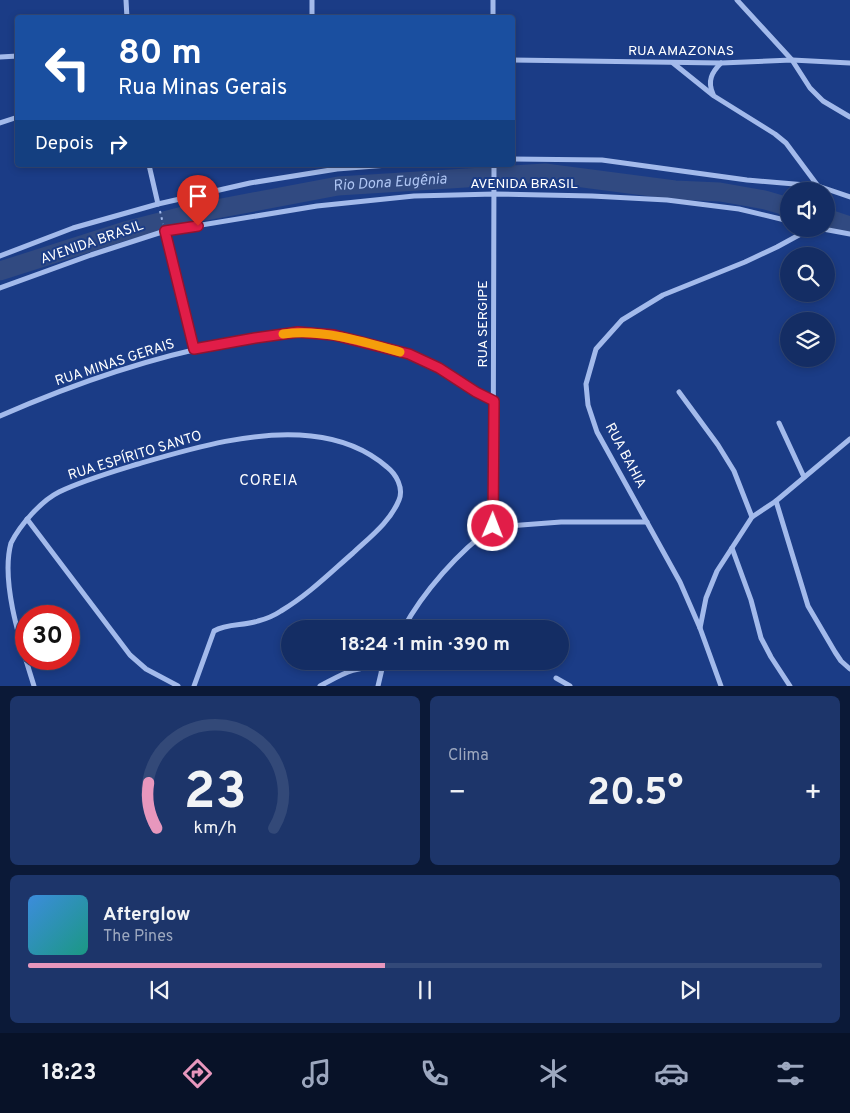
<!DOCTYPE html>
<html lang="pt">
<meta charset="utf-8">
<style>
:root{--surface:#142d64;--page:#1d356a;--text:#f1f3f6;--muted:#9da8bf;--line:#334978;--accent:#e797bd}
body{margin:0;font-family:Overpass,sans-serif;background:var(--page);color:var(--text);height:100vh;display:flex;flex-direction:column;font-size:19px;white-space:nowrap}
*{box-sizing:border-box;margin:0}
p{font-size:16px;color:var(--muted)}
.icon{flex:none;width:28px;height:28px;fill:none;stroke:currentColor;stroke-width:2;stroke-linecap:round;stroke-linejoin:round}
.map{position:relative;height:686px;overflow:hidden}
.side{display:flex;flex-direction:column;gap:10px;padding:10px;background:#0b1937;flex:1}
.side>*{flex:none}
.hud{position:absolute;left:15px;top:15px;width:500px;height:152px;border-radius:5px;box-shadow:0 2px 8px #0003,0 0 0 1px var(--line);background:#1a4fa0;color:#fff;overflow:hidden}
.controls{position:absolute;left:780px;top:182px;display:grid;gap:10px}
.controls a{display:grid;place-items:center;width:55px;height:55px;border-radius:50%;background:var(--surface);box-shadow:0 2px 8px #0003,0 0 0 1px var(--line);font-size:25px}
.speed{position:absolute;left:15px;top:605px;display:flex;gap:10px;font-size:25px;font-weight:700;text-align:center}
.speed>*{display:grid;place-content:center;width:65px;height:65px;border-radius:50%;background:var(--surface);box-shadow:0 2px 8px #0003,0 0 0 1px var(--line);line-height:1}
.speed .limit{border:8px solid #d22;background:#fff;color:#111}
.pin{position:absolute;display:grid;place-items:center;width:42px;height:42px;color:#fff;margin:-51px -21px;border-radius:50% 50% 50% 0;rotate:-45deg;box-shadow:0 0 5px #0007}
.pin .icon{rotate:45deg}
.me{position:absolute;width:55px;margin:-28px;rotate:1deg;stroke-linejoin:round;filter:drop-shadow(0 0 4px #0008)}
.turn{display:flex;align-items:center;gap:18px;height:105px;padding:0 20px;font-size:22px}
.turn .icon{width:65px;height:65px;stroke-width:2.5}
.turn b{display:block;font-size:35px;line-height:42px}
.then{display:flex;align-items:center;height:48px;padding:0 20px;background:#0003;gap:10px;font-size:19px}
.big{font-size:38px;font-weight:700;line-height:1.1}
.side .tile{flex:1;display:flex;flex-direction:column;justify-content:center;gap:8px;min-width:0;padding:0 18px;border-radius:8px;background:var(--page)}
.side .dial{align-items:center;gap:0}
.dial svg{height:130px;overflow:visible;fill:none;stroke:var(--line);stroke-width:7;stroke-linecap:round;text-anchor:middle}
.dial text{fill:var(--text);stroke:none}
.song{display:flex;align-items:center;gap:15px}
.cover{width:60px;height:60px;border-radius:8px;background:linear-gradient(135deg,hsl(210 70% 55%),hsl(170 70% 35%))}
.played{height:5px;border-radius:2px;background:linear-gradient(90deg,var(--accent) 45%,var(--line) 45%)}
.keys{display:flex;justify-content:space-around;direction:ltr}
.heat{display:flex;justify-content:space-between;align-items:center;font-size:28px;direction:ltr}
.side .tiles{flex:1;display:grid;gap:10px;grid-template-columns:1fr 1fr}
.tile:last-child{grid-column:span 2}
.trip{position:absolute;left:281px;top:620px;width:288px;height:50px;border-radius:25px;background:var(--surface);box-shadow:0 2px 8px #0003,0 0 0 1px var(--line);font-weight:700;line-height:50px;text-align:center}
.menu{display:flex;height:80px;justify-content:space-around;align-items:center;background:#081228;color:var(--muted)}
.menu .icon{width:35px;height:35px}
.menu .current{color:var(--accent)}
.menu b{font-size:22px;color:var(--text)}
.map>svg:first-child{display:block}
.lines{fill:none;stroke-linecap:round;stroke-linejoin:round}
.river{stroke:#314a81;stroke-width:19}
.path{stroke:#a3baeb;stroke-width:2;stroke-dasharray:2.5 4;stroke-linecap:butt}
.street{stroke:#a3baeb;stroke-width:5}
.route-casing{stroke:#92132f;stroke-width:12}
.route{stroke:#e11d48;stroke-width:9}
.slow{stroke:#f59e0b;stroke-width:9}
.labels{text-anchor:middle;dominant-baseline:central;stroke-width:4;stroke-linejoin:round;paint-order:stroke}
.street-label{font-size:14px;fill:#fff;stroke:#1b3c86}
.water-label{font-size:15px;font-style:italic;fill:#aec5f3;stroke:#1b3c86}
.neighbourhood-label{font-size:15px;letter-spacing:1px;fill:#fff;stroke:#1b3c86}
</style>
<div class="map">
<svg width="850" height="686" viewBox="0 0 850 686">
<rect width="100%" height="100%" fill="#1b3c86"/>
<g class="lines">
<g class="river">
<path d="M826,218L850,226"/>
<path id="s1" d="M0,271L125,231L195,213L338,186L545,173L675,190L720,192L765,200L789,207"/>
</g>
<path class="path" d="M160,211L163,224"/>
<g class="street">
<path d="M126,0L127,18"/>
<path d="M312,0V18"/>
<path d="M737,0L792,60L810,88L823,101L850,117"/>
<path d="M493,18V0"/>
<path d="M0,57L18,56"/>
<path d="M512,60L721,63L792,60L850,63"/>
<path d="M673,63L714,96L775,134L786,143L818,186L850,197"/>
<path d="M713,94C707,81 712,72 721,63"/>
<path d="M0,123L18,117"/>
<path d="M512,159L602,160L747,180L818,186"/>
<path d="M149,165L158,204"/>
<path d="M823,229L850,234"/>
<path d="M165,231L194,349"/>
<path d="M0,256L73,228L158,204L250,183L337,169L388,165"/>
<path d="M0,288L91,255L165,231L317,206L414,196L495,194L592,196L667,200L739,209L789,221"/>
<path d="M679,392L718,445L734,471L752,517"/>
<path d="M0,416C73,384 148,358 226,343C249,339 273,334 297,333C333,331 374,342 408,354C439,365 465,387 494,401"/>
<path d="M779,423L804,477"/>
<path d="M776,501L808,606L835,652L841,661L850,669"/>
<path d="M27,519L130,655L146,669L178,686"/>
<path d="M493,527L494,165"/>
<path d="M493,527L561,522H647"/>
<path d="M732,548L751,600L761,638L771,657L790,686"/>
<path d="M700,628L706,598L717,571L752,517L776,501L850,439"/>
<path d="M403,629C423,592 459,551 493,527"/>
<path d="M556,678L570,686"/>
<path d="M34,686C22,647 0,583 11,543C20,525 41,501 59,492C84,480 112,472 138,464C193,448 253,430 311,436C340,439 365,448 387,467C396,474 404,488 399,500C390,522 370,537 353,553C330,573 308,595 281,611C275,615 266,619 258,621C244,626 227,623 214,631L194,686"/>
<path d="M320,686C343,674 355,665 382,669"/>
<path d="M378,686L382,669L386,661"/>
<path d="M721,686L700,628L680,582L597,432L588,405L586,384L596,349L622,320L663,295L745,262L777,247L810,229"/>
</g>
</g>
<g class="lines">
<g class="route-casing">
<path id="route" d="M198,226L165,231L194,349L255,338L298,332L334,335L409,354L439,368L476,392L494,401L493,526"/>
</g>
<use href="#route" class="route"/>
<path class="slow" d="M283,334C323,329 362,341 400,352"/>
</g>
<g class="labels">
<g class="street-label">
<text x="681" y="51">RUA AMAZONAS</text>
<text x="524" y="184">AVENIDA BRASIL</text>
<text transform="translate(92 243) rotate(-19)">AVENIDA BRASIL</text>
<text transform="translate(483 324) rotate(-90)">RUA SERGIPE</text>
<text transform="translate(115 363) rotate(-18)">RUA MINAS GERAIS</text>
<text transform="translate(135 456) rotate(-17)">RUA ESPÍRITO SANTO</text>
<text transform="translate(625 456) rotate(62)">RUA BAHIA</text>
</g>
<g class="water-label">
<text stroke="none"><textPath href="#s1" startOffset="401">Rio Dona Eugênia</textPath></text>
</g>
<g class="neighbourhood-label">
<text x="269" y="481">COREIA</text>
</g>
</g>
</svg>
<div class="controls">
<a><svg class="icon" aria-label="sound" viewBox="0 0 24 24"><path d="M4 9h4l5-4v14l-5-4H4zM17 9q2 3 0 6"/></svg></a>
<a><svg class="icon" aria-label="search" viewBox="0 0 24 24"><circle cx="10" cy="10" r="6"/><path d="M15 15l6 6"/></svg></a>
<a><svg class="icon" aria-label="layers" viewBox="0 0 24 24"><path d="M12 4l9 5-9 5-9-5zM3 14l9 5 9-5"/></svg></a>
</div>
<div class="speed"><div class="limit">30</div></div>
<div class="pin" style="left:198px;top:226px;background:#d93025"><svg class="icon" aria-label="arrive" viewBox="0 0 24 24"><path d="M6 21V4h12l-3 4 3 4H6"/></svg></div>
<svg class="me" style="left:493px;top:526px" viewBox="-20 -20 40 40"><circle r="17" fill="#e11d48" stroke="#fff" stroke-width="3"/><path d="M0-11L8 9 0 5-8 9z" fill="#fff"/></svg>
<div class="trip">18:24 · 1 min · 390 m</div>
<div class="hud">
<div class="turn"><svg class="icon" aria-label="left" viewBox="0 0 24 24"><path d="M17 20v-9H6M10 6l-5 5 5 5"/></svg><div><b>80 m</b>Rua Minas Gerais</div></div>
<div class="then">Depois<svg class="icon" aria-label="right" viewBox="0 0 24 24"><path d="M7 20v-9h11M14 6l5 5-5 5"/></svg></div>
</div>
</div>
<section class="side">
<div class="tiles">
<div class="tile dial"><svg viewBox="0 0 100 80">
<path d="M14 69A42 42 0 1 1 86 69"/>
<path d="M14 69A42 42 0 0 1 9 41" stroke="#e797bd"/>
<text x="50" y="56" font-size="32" font-weight="700">23</text>
<text x="50" y="72" font-size="11">km/h</text>
</svg></div>
<div class="tile"><p>Clima</p>
<div class="heat"><a>−</a><b class="big">20.5°</b><a>+</a></div>
</div>
<div class="tile">
<div class="song"><i class="cover"></i><div><b>Afterglow</b><p>The Pines</p></div></div>
<div class="played"></div>
<div class="keys"><svg class="icon" aria-label="previous" viewBox="0 0 24 24"><path d="M18 5L8 12l10 7zM5 5v14"/></svg><svg class="icon" aria-label="pause" viewBox="0 0 24 24"><path d="M8 5v14M16 5v14"/></svg><svg class="icon" aria-label="next" viewBox="0 0 24 24"><path d="M6 5l10 7-10 7zM19 5v14"/></svg></div>
</div>
</div>
</section>
<nav class="menu">
<b>18:23</b>
<svg class="icon current" aria-label="directions" viewBox="0 0 24 24"><path d="M12 3l9 9-9 9-9-9zM9 14v-3h6M13 9l2 2-2 2"/></svg>
<svg class="icon" aria-label="music" viewBox="0 0 24 24"><path d="M9 18V5l10-2v13"/><circle cx="6" cy="18" r="3"/><circle cx="16" cy="16" r="3"/></svg>
<svg class="icon" aria-label="phone" viewBox="0 0 24 24"><path d="M5 4h4l2 5-3 2q2 4 5 5l2-3 5 2v4C11 20 4 13 5 4z"/></svg>
<svg class="icon" aria-label="climate" viewBox="0 0 24 24"><path d="M12 3v18M4 7l16 10M4 17L20 7"/></svg>
<svg class="icon" aria-label="car" viewBox="0 0 24 24"><path d="M5 17H2v-5l4-1 3-4h7l3 4 3 1v5h-3M9 17h6M6 11h13"/><circle cx="7" cy="17" r="2"/><circle cx="17" cy="17" r="2"/></svg>
<svg class="icon" aria-label="filters" viewBox="0 0 24 24"><path d="M4 7h16M4 17h16"/><circle cx="9" cy="7" r="2"/><circle cx="15" cy="17" r="2"/></svg>
</nav>
